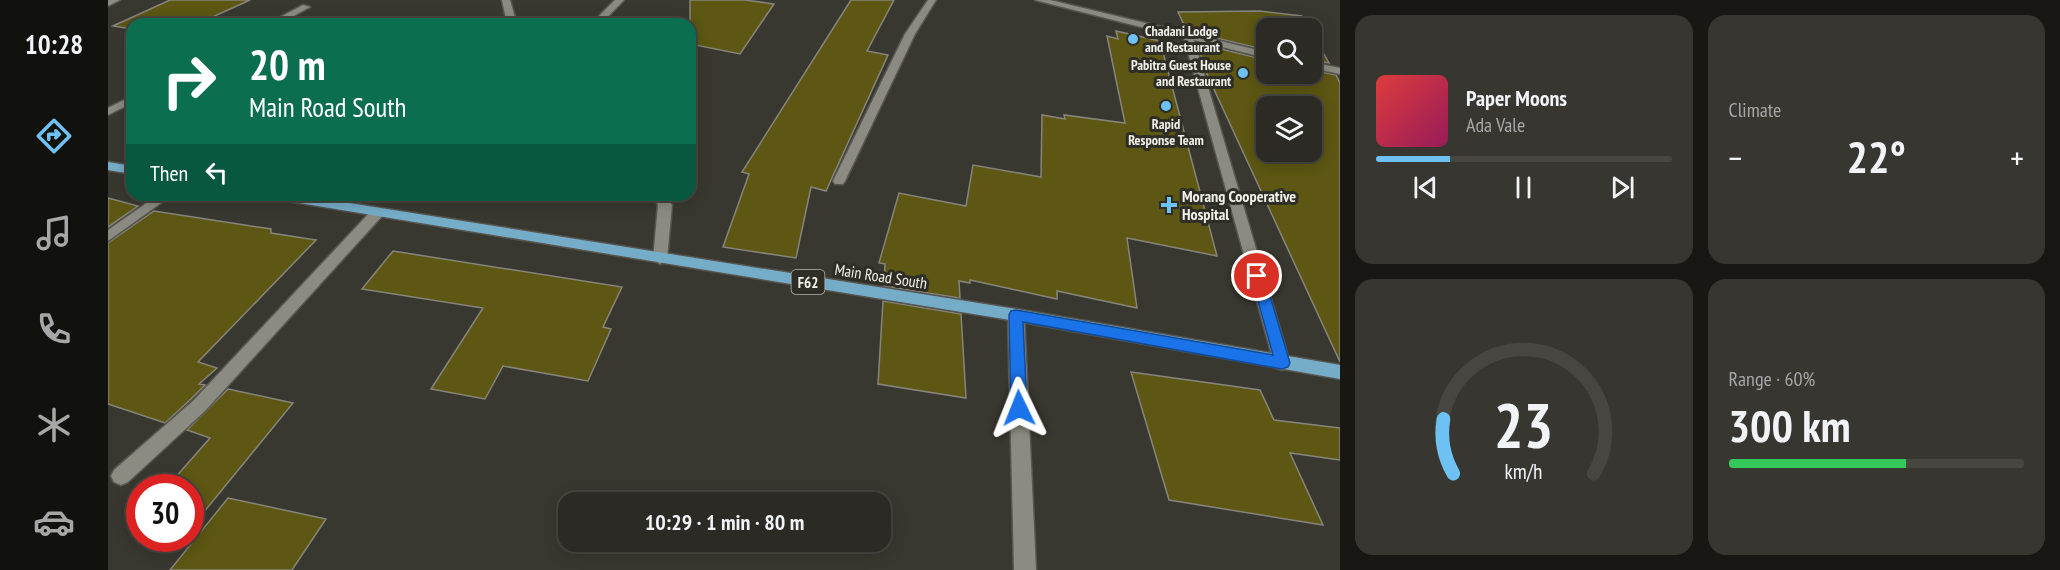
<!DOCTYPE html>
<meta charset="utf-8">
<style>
:root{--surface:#2b2a24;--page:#373631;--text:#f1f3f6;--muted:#a6a7a6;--line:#474641;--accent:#6ec2f3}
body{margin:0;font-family:"PT Sans Narrow",sans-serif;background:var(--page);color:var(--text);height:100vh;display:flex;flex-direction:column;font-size:22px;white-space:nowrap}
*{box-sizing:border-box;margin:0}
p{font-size:20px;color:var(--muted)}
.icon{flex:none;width:33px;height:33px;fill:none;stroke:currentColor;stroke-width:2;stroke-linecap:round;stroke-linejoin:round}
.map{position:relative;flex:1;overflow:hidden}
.drawer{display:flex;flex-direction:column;gap:15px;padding:15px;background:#181714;width:720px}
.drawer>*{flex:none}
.top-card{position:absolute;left:18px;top:18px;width:570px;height:183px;border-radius:18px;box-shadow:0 3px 15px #0003,0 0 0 2px var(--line);background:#0b6e4f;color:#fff;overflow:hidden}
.controls{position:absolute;left:1148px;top:18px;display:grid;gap:12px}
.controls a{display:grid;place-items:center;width:66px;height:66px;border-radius:12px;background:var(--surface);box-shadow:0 3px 15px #0003,0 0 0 2px var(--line);font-size:30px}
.speed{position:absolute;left:18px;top:474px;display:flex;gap:12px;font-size:30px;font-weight:700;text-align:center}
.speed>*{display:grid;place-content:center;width:78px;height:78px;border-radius:50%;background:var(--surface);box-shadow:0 3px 15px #0003,0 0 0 2px var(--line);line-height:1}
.speed .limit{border:9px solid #d22;background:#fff;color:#111}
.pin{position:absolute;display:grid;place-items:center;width:51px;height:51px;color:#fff;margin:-26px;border:3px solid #fff;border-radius:50%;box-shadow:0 2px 6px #0007}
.me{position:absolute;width:66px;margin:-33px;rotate:358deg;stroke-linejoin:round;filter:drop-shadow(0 0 4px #0008)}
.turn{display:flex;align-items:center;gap:21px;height:126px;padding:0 24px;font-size:27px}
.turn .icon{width:78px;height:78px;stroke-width:2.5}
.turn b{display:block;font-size:42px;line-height:51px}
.then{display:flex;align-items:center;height:57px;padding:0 24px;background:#0003;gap:12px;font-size:22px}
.big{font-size:45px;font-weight:600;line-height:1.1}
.drawer .widget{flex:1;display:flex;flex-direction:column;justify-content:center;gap:9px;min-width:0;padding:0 21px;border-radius:18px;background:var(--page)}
.drawer .dial{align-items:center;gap:0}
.dial svg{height:156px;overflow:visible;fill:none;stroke:var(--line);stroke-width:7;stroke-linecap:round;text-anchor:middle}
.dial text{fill:var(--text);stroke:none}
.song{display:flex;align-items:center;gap:18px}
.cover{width:72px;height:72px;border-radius:9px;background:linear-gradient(135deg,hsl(0 70% 55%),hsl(330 70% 35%))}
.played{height:6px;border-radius:3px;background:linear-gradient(90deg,var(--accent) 25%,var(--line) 25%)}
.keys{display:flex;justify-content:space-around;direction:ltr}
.heat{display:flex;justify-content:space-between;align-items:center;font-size:33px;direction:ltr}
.charge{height:9px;border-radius:4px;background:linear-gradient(90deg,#34c759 60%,var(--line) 0)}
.drawer .tiles{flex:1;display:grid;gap:15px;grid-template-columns:repeat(2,1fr)}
.trip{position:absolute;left:450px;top:492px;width:333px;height:60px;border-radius:18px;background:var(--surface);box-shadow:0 3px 15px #0003,0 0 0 2px var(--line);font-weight:600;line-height:60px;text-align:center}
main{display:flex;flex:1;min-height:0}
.dock{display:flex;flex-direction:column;width:108px;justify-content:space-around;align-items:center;background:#11110e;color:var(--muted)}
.dock .icon{width:42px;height:42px}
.dock .on{color:var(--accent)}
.dock b{font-size:27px;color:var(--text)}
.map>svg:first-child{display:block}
.building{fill:#5d5713;stroke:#86857c;stroke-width:1.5;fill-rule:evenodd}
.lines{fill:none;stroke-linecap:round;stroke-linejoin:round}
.minor-casing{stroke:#56554f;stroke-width:3}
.major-casing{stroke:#56554f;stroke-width:3}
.minor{fill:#8c8b82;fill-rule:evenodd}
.major{fill:#75adc9;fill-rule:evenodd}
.route{fill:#1a73e8;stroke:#114b97;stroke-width:1.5}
.poi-dot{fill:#6ec2f3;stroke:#2e2e26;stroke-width:2}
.labels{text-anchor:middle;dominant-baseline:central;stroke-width:6;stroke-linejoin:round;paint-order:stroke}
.far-poi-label{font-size:14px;font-weight:bold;fill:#f1f0eb;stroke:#2e2e26;text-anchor:start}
.shield{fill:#2e2e26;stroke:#b6b6b0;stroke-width:1.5}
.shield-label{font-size:15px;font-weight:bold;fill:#f1f0eb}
.poi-label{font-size:16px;font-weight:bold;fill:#f1f0eb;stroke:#2e2e26;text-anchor:start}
.street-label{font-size:16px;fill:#f1f0eb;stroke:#2e2e26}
</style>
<main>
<nav class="dock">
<b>10:28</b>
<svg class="icon on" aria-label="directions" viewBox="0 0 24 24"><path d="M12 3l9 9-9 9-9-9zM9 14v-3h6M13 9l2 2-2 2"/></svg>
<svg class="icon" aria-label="music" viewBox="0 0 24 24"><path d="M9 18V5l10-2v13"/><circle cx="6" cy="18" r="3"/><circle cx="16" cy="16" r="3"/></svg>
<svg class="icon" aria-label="phone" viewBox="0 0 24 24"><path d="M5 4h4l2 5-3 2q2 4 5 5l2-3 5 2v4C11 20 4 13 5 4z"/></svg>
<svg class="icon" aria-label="climate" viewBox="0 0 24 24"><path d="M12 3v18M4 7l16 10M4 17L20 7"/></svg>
<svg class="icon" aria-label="car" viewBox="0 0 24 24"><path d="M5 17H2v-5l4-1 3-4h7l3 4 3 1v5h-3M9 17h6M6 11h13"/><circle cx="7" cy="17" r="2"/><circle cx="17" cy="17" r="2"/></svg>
</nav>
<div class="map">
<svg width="1232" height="570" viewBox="0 0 1232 570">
<rect width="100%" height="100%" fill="#393830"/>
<g class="building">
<path d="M62,0H142L89,24H24V29L5,26Z"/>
<path d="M582,0H637L666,4L632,54L582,44Z"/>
<path d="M743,0H786L759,51L780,55L718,191L703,187L688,258L615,247L641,174L634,172Z"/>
<path d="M1152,11L1194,16L1201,28H1158V50L1079,31L1070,12Z"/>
<path d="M1008,31L1052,41L1109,256L1019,238L1029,308L949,291V299L862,280V283L851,281L852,298L776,286L777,264L771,263L791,193L858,206L865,165L933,177L934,115L957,119L956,115L1017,123L999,36L1010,39Z"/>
<path d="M1203,31L1221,63L1203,60Z"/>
<path d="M1089,43L1158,60V74H1203V70L1228,75L1232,83V362L1098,72ZM1158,106H1203V152H1158Z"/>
<path d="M0,198L30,206L0,227Z"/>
<path d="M46,211L163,229V233L208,240L90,362L109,368L91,384L97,385L83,399L57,423L0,404V243Z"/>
<path d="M285,251L514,287L495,327L503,329L480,381L395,366L377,399L323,389L375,308L254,289Z"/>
<path d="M775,301L853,314L858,398L770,384Z"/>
<path d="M1023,372L1152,390L1166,420L1232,428V460L1182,453L1215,525L1061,500Z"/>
<path d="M120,389L185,403L82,529V488H58L102,438L79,430Z"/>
<path d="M120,498L218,519L184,570H62Z"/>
</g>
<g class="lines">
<g class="minor-casing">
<g id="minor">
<path d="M0,0H12L0,6Z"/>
<path d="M394,0H402L409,24H399Z"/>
<path d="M507,0H516L493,24H487V20Z"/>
<path d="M820,0H828L807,34L737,181L735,184H727L725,181L797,34Z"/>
<path d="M927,0H942L1158,52V58L1086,40L1182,363L1180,368L1174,370L1168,368L1166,363L1076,38Z"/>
<path d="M195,5L202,7L171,24H159Z"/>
<path d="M1203,62L1232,68V74L1203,68Z"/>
<path d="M24,96V103L0,115V108Z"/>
<path d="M50,195H64L0,241V230Z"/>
<path d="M544,195H557L564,205L559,259L552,264L545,259L550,205Z"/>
<path d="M270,208L277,212L275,215L97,411L20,482L13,485L6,482L3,476L6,470L85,401L265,209Z"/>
<path d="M908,309L914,311L916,315L928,570H906L900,315L902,311Z"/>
</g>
</g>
<g class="major-casing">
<g id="major">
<path d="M0,162L24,166V174L0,170Z"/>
<path d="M161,195H191L908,309L1232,365V379L908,321L167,199Z"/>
</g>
</g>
<use href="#minor" class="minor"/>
<use href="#major" class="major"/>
</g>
<path class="route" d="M1149,272L1156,276L1182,363L1180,367L1174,369L915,322L919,408L917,412H906L903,408L901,315L903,311L908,310L1165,355L1143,276Z"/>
<g class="poi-dot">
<circle cx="1025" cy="39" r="6"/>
<circle cx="1135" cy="73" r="6"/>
<circle cx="1058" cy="106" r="6"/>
<path d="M1058 196h6v6h6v6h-6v6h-6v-6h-6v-6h6z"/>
</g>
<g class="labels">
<g class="far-poi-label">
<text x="1037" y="31">Chadani Lodge<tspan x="1037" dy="16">and Restaurant</tspan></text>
<text x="1123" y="65" text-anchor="end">Pabitra Guest House<tspan x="1123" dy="16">and Restaurant</tspan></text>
<text x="1058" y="124" text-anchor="middle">Rapid<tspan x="1058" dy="16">Response Team</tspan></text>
</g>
<rect class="shield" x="683.5" y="270" width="33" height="24" rx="4.5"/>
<g class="shield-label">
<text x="700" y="282">F62</text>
</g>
<g class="poi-label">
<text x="1074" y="196">Morang Cooperative<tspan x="1074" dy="18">Hospital</tspan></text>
</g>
<g class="street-label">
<text transform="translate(773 276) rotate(9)">Main Road South</text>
</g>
</g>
</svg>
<div class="controls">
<a><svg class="icon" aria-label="search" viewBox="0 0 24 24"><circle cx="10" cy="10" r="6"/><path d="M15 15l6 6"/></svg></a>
<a><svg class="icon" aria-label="layers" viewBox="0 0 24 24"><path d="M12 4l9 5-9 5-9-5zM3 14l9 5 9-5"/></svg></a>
</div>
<div class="speed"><div class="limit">30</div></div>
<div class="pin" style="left:1149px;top:276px;background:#d93025"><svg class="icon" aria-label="arrive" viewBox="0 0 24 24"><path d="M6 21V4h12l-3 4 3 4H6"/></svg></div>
<svg class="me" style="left:911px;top:408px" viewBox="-20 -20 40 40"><path d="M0-17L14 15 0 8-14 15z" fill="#1a73e8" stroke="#fff" stroke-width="4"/></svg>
<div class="trip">10:29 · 1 min · 80 m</div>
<div class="top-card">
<div class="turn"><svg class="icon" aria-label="right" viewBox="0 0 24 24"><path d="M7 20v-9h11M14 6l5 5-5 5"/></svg><div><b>20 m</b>Main Road South</div></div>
<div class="then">Then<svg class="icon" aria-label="left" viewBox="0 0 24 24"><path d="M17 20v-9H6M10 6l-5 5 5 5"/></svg></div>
</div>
</div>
<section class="drawer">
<div class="tiles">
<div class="widget">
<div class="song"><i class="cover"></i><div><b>Paper Moons</b><p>Ada Vale</p></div></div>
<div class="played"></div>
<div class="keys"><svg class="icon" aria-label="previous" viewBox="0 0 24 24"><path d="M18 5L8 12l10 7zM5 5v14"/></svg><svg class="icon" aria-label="pause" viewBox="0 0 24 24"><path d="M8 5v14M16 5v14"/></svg><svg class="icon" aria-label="next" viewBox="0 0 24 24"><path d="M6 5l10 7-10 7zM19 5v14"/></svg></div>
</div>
<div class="widget"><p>Climate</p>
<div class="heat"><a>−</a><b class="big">22°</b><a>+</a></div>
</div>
<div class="widget dial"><svg viewBox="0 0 100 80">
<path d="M14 69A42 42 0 1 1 86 69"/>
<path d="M14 69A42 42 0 0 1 9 41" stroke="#6ec2f3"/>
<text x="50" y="56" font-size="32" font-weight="700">23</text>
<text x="50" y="72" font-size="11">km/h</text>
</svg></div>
<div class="widget"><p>Range · 60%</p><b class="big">300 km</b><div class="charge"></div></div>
</div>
</section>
</main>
